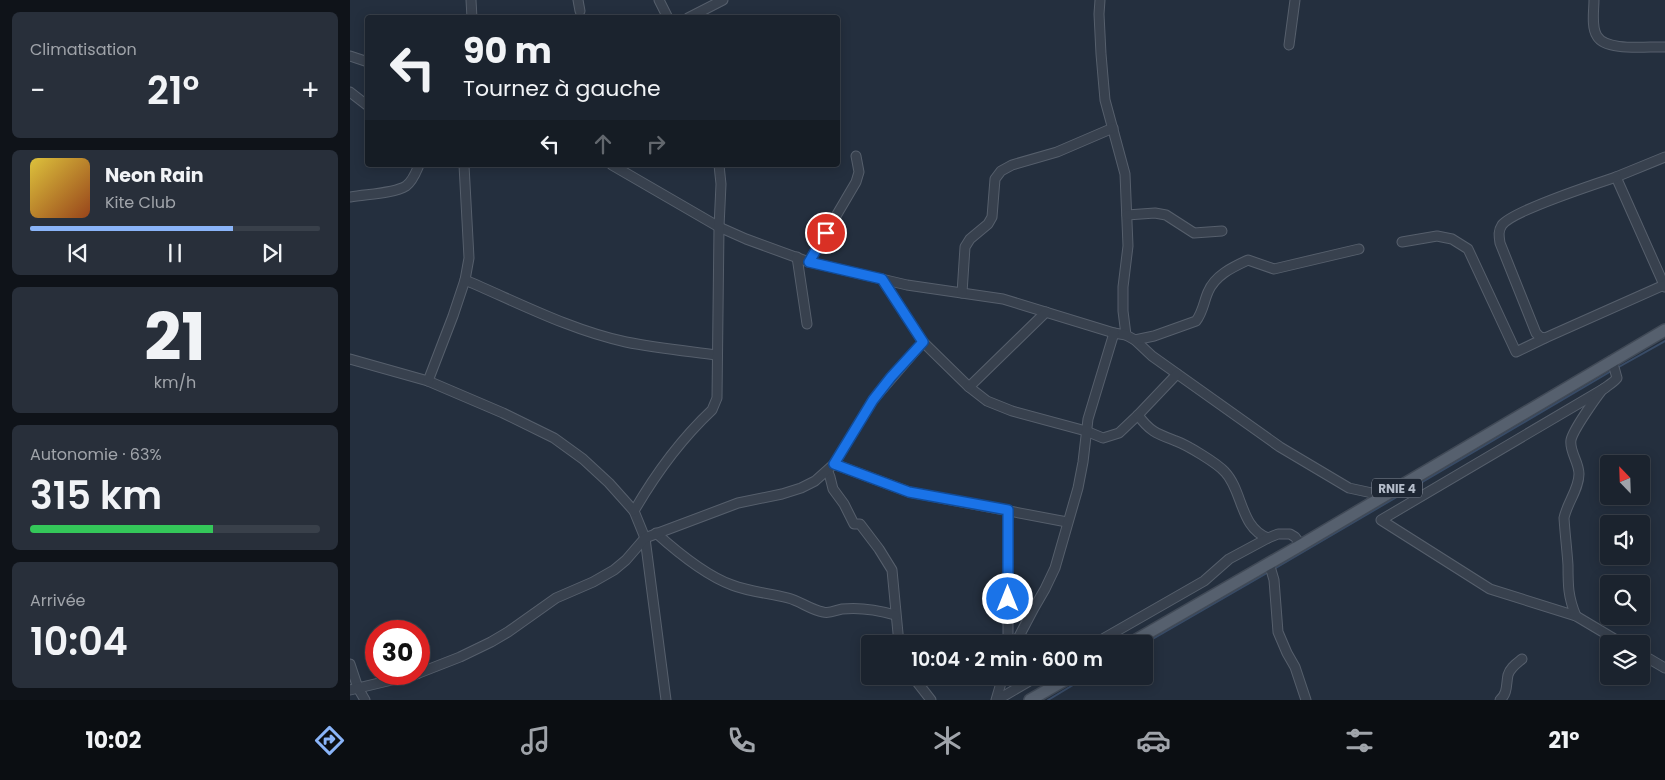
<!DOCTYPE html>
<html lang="fr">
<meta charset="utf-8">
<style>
:root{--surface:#1b232e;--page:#282f3a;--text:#f1f3f6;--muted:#a0a4aa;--line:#39404a;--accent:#8ab4f8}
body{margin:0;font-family:Poppins,sans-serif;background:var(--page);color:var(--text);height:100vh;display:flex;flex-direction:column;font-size:19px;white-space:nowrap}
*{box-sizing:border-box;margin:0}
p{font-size:16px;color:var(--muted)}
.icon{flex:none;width:28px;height:28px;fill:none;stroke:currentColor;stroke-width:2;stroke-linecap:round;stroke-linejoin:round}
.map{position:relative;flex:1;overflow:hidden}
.sheet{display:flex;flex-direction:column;gap:12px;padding:12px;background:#0f1319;width:350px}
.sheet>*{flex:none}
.top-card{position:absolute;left:15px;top:15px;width:475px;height:152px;border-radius:5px;box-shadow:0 2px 12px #0003,0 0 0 1px var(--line);background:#1b232e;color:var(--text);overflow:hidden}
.needle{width:32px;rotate:337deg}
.fabs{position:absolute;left:1250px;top:455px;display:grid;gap:10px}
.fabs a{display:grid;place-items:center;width:50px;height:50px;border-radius:5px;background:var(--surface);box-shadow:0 2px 12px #0003,0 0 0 1px var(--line);font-size:25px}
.speed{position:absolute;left:15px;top:620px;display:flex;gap:10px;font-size:25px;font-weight:700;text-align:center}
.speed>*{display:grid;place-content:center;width:65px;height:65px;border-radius:50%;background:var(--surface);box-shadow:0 2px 12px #0003,0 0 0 1px var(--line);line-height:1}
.speed .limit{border:8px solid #d22;background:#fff;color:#111}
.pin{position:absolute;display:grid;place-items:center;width:42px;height:42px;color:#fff;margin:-21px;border:2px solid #fff;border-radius:50%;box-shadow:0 1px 5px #0007}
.me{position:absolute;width:55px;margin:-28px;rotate:0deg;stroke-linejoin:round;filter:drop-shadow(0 0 4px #0008)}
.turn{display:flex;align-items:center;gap:18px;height:105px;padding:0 15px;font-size:22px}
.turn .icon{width:65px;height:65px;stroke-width:2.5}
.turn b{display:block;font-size:35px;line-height:42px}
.lanes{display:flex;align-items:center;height:48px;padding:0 15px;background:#0003;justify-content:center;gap:25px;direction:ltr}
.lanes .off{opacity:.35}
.big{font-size:38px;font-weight:600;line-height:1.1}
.sheet .card{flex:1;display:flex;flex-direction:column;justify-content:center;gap:8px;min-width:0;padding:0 18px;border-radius:8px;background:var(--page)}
.sheet .dial{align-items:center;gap:0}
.dial b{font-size:65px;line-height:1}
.song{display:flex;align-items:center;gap:15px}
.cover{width:60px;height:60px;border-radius:8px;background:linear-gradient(135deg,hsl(50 70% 55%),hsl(20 70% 35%))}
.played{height:5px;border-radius:2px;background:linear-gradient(90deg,var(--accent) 70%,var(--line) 70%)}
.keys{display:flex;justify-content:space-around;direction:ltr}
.heat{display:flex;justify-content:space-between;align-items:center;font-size:28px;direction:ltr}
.charge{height:8px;border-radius:4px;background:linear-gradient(90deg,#34c759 63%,var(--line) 0)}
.trip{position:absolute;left:511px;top:635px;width:292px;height:50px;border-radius:5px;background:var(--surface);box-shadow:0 2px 12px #0003,0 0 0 1px var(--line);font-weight:600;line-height:50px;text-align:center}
.dock{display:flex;height:80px;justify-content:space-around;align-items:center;background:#0b0e12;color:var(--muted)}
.dock .icon{width:35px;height:35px}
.dock .active{color:var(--accent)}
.dock b{font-size:22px;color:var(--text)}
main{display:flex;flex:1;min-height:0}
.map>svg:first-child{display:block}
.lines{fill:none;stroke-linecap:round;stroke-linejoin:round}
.stream{stroke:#394c67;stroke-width:2}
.minor-casing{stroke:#565f6c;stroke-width:11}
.major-casing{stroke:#414a57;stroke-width:14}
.minor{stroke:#38414e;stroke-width:9}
.major{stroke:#56606e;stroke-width:11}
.route-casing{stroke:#114b97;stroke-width:12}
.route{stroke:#1a73e8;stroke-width:9}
.labels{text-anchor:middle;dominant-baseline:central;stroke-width:5;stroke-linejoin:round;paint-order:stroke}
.shield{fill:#1d2633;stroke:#878f9c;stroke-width:1}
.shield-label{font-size:12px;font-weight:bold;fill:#b4bcc9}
</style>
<main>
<section class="sheet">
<div class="card"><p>Climatisation</p>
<div class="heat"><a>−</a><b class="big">21°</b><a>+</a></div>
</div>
<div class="card">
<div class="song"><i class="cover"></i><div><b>Neon Rain</b><p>Kite Club</p></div></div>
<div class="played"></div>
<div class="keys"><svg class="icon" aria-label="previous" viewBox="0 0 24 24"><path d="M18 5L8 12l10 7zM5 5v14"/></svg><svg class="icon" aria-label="pause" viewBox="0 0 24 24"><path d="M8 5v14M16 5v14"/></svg><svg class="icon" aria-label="next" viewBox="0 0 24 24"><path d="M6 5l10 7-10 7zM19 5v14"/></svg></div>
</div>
<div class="card dial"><b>21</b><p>km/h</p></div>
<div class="card"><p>Autonomie · 63%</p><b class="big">315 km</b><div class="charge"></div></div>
<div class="card"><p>Arrivée</p><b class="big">10:04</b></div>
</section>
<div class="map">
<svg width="1315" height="700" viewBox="0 0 1315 700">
<rect width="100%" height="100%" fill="#242f3e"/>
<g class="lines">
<g class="stream">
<path d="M1267,368L1315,341"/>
<path d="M924,569L1263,370"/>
<path d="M794,644L917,573"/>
<path d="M698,700L738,676"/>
</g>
<g class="minor-casing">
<g id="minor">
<path d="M121,0L122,18"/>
<path d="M228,0L230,11"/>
<path d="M309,0L318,18"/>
<path d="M750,0L749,14L751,54L755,100L775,174L778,246L773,287V311L776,335L785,340L802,356L930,447L999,488L1022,493L1030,498"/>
<path d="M1244,0C1244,10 1241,27 1247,36C1256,52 1298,46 1315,47"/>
<path d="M338,18L373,0"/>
<path d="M939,45L945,0"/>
<path d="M0,56L18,62"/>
<path d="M0,92L18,106"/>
<path d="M1315,157L1266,177L1315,287"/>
<path d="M262,165L369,227L396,239L459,262L557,285L653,299L764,333L776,335"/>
<path d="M1266,177C1245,184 1162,211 1152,225C1148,231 1149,236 1150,243L1186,333L1190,337L1195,338L1314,285"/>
<path d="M0,197C15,194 43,194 56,186C63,181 66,172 69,165"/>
<path d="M777,215L805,213L816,215L844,233L872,231"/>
<path d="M1052,242L1087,236L1102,239L1118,249L1166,352L1195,338"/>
<path d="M447,257L457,324"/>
<path d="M459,262L506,182L509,172L506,156"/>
<path d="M532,279L573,342L619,387L637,401L662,411L736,431L753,438L769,433L788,415L827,374"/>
<path d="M115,280C167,302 220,330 276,342C306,348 337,351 367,355"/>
<path d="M612,293L615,247L620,239L638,224L642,217L645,179L651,171L662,165L707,152L763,128"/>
<path d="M785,340L804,336L846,321C853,312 854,301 858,292C865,275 883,267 898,260L924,269L1009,249"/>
<path d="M0,359L78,381L153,413L204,438L233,459L259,483L284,511L295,538L316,700"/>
<path d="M78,381L103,316L115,280L119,258L114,165"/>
<path d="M619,387L696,312"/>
<path d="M1255,388L1031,520L1140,589L1226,616L1273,644"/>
<path d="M788,415C800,432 808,434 826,441C837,445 867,463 875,472C893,491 890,528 918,538"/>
<path d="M484,464L559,492L717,522"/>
<path d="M478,472L480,477L483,489L494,504L504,524H510L529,549L542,570L549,644"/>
<path d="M284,511C306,473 330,440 362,410L367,398L369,227L371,184L369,165"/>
<path d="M306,533C326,551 357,576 382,585C400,592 419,593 438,598C450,601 461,610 473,612C480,614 486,610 492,609C510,607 528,610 545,615"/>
<path d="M919,563L924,580L928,632L937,653L945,667L956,700"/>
<path d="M1226,616C1218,597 1218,585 1218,565C1217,550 1215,534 1214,518C1217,503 1229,489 1229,474C1229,462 1219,451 1221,440C1223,430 1245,399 1252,390C1257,386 1263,383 1267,378L1262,360"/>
<path d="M658,644V510"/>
<path d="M665,644L684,608L695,589L705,568L728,488L733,462L738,419L764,333"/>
<path d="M744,644L854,581L879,559L918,538L928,534H940L945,537L951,545"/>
<path d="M1291,654L1315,668"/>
<path d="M0,664L8,688L15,700"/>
<path d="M69,673L110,657L141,642L158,632L206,598L243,582L264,570L276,560L295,538L388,503L432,494L451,488L465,481L484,464L523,400L573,342"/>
<path d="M558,676L567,682L581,700"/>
<path d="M0,690L67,674"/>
<path d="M646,700L653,676"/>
<path d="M647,700L688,676"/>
<path d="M1150,700C1158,693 1156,684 1158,675C1160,668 1166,664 1172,659"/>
</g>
</g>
<g class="major-casing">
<g id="major">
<path d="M779,644L951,545L1315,330"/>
<path d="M680,700L722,676"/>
</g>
</g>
<use href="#minor" class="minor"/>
<use href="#major" class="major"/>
</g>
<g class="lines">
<g class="route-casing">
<path id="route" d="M476,233L459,262L532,279L573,342L541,377L523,400L484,464L559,492L658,510V599"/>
</g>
<use href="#route" class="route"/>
</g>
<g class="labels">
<rect class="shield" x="1022" y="478.5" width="50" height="19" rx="4"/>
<g class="shield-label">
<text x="1047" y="488">RNIE 4</text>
</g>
</g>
</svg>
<div class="fabs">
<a><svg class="needle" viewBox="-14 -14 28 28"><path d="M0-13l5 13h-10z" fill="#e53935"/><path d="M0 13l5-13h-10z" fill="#a0a4aa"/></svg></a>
<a><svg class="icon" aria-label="sound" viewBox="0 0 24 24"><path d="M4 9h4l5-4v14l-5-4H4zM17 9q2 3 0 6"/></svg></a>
<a><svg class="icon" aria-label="search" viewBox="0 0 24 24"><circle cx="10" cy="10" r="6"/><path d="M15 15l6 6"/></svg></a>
<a><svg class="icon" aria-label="layers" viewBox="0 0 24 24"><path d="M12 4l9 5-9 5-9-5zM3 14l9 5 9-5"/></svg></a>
</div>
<div class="speed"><div class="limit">30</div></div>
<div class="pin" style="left:476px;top:233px;background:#d93025"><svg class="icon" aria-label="arrive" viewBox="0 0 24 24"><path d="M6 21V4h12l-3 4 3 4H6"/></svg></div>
<svg class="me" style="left:658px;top:599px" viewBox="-20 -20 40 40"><circle r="17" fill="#1a73e8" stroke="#fff" stroke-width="3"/><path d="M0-11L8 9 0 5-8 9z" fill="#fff"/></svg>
<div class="trip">10:04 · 2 min · 600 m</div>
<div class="top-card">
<div class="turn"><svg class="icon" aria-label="left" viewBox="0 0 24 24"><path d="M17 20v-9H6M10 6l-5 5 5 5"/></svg><div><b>90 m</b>Tournez à gauche</div></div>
<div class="lanes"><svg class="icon" aria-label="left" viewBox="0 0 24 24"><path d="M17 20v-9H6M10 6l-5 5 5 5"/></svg><svg class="icon off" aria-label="ahead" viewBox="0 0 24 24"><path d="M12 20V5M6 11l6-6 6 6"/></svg><svg class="icon off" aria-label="right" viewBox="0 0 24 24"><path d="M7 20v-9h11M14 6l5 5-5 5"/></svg></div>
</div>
</div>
</main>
<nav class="dock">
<b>10:02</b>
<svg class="icon active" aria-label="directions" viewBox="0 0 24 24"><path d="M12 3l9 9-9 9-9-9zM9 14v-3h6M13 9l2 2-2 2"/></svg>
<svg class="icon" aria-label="music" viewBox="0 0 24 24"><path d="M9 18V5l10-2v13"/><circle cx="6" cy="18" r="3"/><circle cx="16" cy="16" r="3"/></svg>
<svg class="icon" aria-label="phone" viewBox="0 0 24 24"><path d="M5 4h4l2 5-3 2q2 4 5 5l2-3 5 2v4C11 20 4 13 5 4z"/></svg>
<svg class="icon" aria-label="climate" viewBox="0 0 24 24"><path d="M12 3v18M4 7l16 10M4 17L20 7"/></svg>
<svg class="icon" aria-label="car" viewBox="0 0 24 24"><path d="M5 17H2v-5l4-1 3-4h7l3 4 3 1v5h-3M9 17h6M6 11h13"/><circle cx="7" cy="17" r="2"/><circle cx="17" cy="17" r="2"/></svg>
<svg class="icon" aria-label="filters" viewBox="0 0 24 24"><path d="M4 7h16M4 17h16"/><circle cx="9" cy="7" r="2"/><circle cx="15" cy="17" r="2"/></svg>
<b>21°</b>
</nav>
